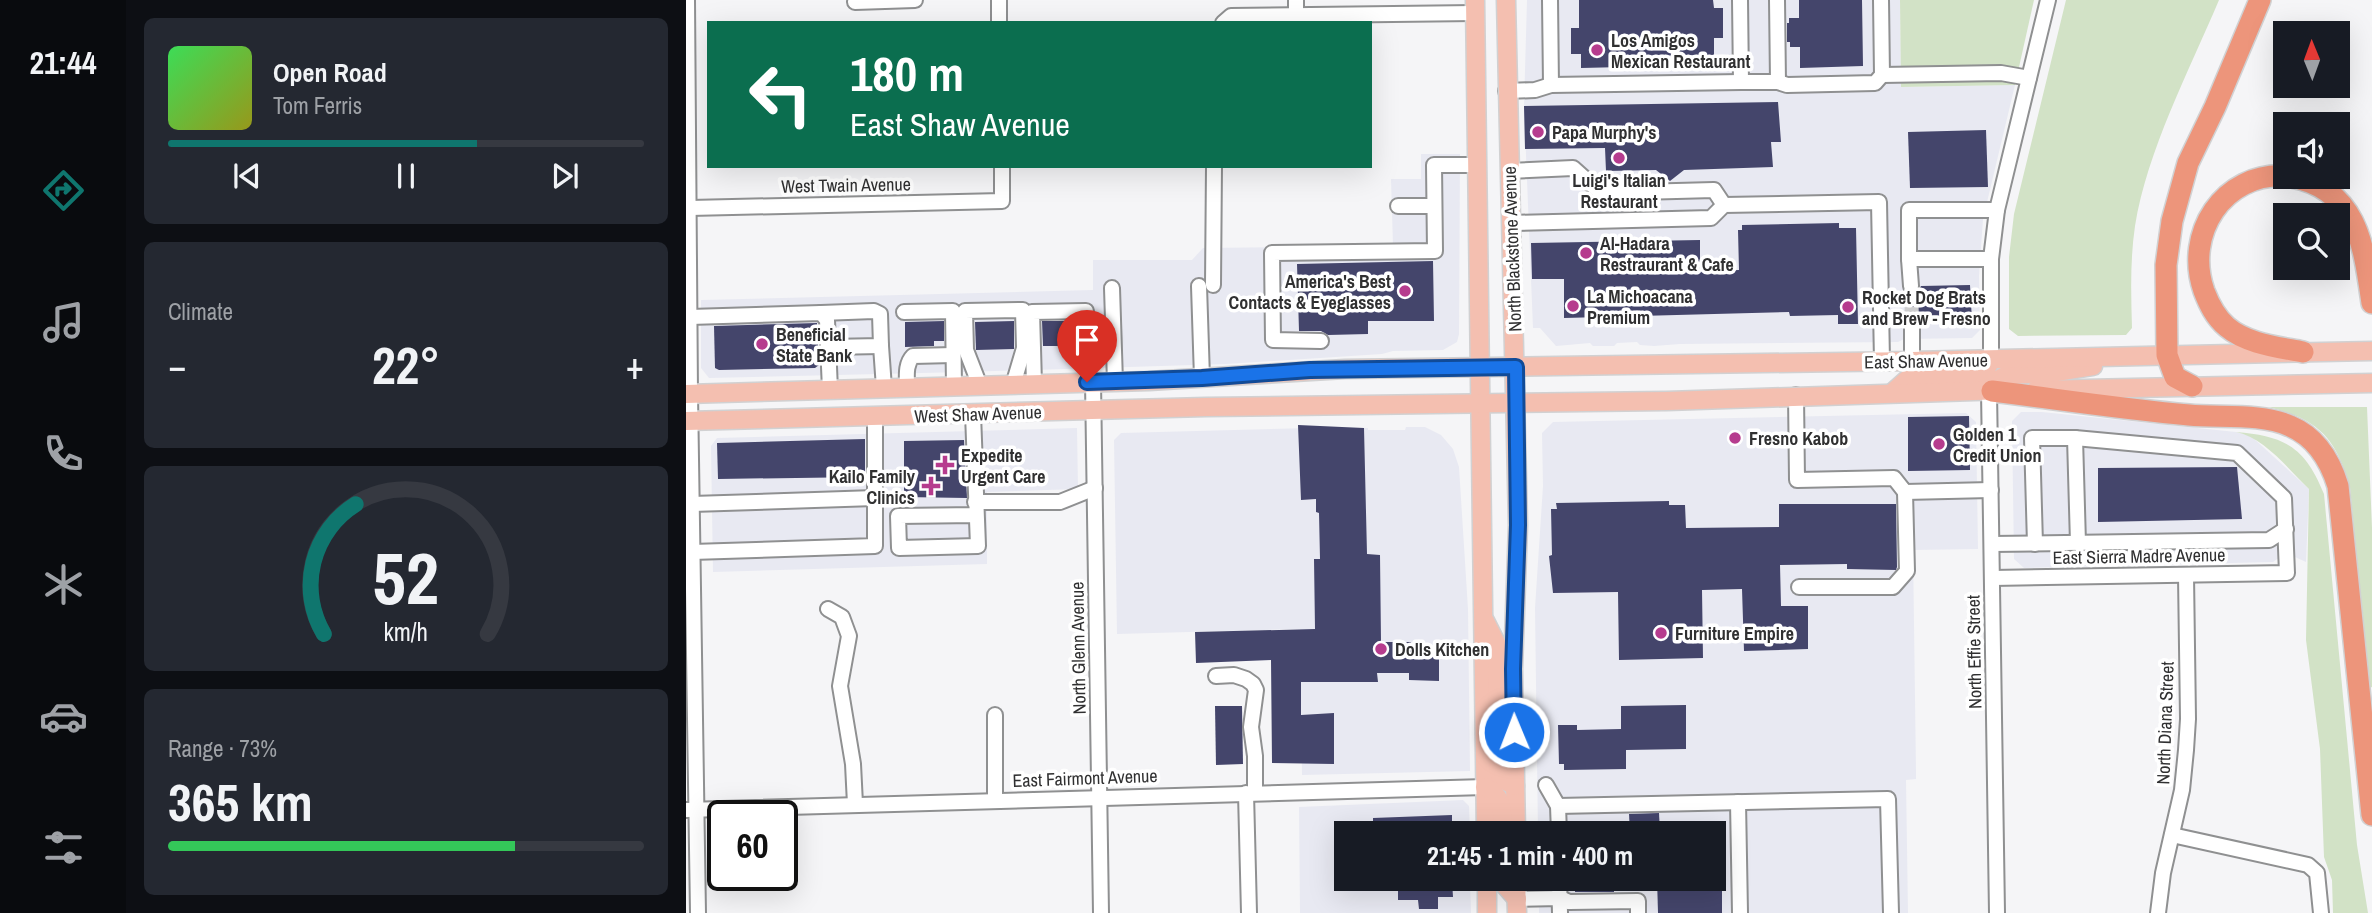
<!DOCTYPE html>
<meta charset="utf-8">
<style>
:root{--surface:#171b24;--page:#242831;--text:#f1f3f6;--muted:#9ea1a6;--line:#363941;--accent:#0f766e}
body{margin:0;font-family:"Archivo Narrow",sans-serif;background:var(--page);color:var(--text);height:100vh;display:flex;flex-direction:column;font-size:26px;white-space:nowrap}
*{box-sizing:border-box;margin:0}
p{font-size:23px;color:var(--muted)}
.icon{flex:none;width:38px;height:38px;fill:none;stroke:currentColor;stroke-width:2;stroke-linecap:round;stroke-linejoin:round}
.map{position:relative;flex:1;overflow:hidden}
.drawer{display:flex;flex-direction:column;gap:18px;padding:18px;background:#0d0f14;width:560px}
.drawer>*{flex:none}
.hud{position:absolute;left:21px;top:21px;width:665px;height:147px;border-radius:0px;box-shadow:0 7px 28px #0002;background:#0b6e4f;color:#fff;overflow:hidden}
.needle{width:46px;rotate:359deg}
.tools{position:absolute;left:1587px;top:21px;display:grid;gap:14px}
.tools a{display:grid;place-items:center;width:77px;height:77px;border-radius:0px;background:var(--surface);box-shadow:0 7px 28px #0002;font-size:35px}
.speed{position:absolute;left:21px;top:800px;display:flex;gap:14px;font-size:35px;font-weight:700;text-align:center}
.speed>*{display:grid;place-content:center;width:91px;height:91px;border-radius:50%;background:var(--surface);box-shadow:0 7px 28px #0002;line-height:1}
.speed .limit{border:4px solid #111;border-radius:10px;background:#fff;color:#111}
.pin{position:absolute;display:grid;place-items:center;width:60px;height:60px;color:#fff;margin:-72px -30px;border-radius:50% 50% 50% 0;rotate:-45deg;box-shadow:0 0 7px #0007}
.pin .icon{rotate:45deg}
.me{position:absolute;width:77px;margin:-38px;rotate:359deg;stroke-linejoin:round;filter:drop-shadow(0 0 5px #0008)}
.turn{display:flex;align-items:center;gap:24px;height:147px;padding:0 28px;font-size:32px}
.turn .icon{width:91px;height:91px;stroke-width:2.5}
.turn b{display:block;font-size:49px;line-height:60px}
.big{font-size:52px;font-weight:700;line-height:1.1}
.drawer .tile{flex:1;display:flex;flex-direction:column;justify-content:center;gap:10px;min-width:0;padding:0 24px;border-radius:10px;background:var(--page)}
.drawer .dial{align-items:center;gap:0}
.dial svg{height:182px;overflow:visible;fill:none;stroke:var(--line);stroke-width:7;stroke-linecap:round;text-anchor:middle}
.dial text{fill:var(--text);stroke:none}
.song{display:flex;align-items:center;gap:21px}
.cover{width:84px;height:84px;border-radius:10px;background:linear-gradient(135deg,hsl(130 70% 55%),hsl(60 70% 35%))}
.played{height:7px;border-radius:4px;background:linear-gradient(90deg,var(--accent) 65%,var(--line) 65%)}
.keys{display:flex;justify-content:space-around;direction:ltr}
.heat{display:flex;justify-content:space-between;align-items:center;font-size:38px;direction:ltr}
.charge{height:10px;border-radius:5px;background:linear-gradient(90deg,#34c759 73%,var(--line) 0)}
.trip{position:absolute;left:648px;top:821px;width:392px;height:70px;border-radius:0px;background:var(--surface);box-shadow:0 7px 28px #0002;font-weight:700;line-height:70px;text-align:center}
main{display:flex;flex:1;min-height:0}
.menu{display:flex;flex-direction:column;width:126px;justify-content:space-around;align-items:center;background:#090b0e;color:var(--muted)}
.menu .icon{width:49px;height:49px}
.menu .active{color:var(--accent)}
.menu b{font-size:32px;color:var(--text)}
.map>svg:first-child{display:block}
.built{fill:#e8e9f2}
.green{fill:#d2e2c6}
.building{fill:#44456b}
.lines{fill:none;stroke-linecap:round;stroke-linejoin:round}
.minor-tunnel{stroke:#cececf;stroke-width:14;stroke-dasharray:14 7;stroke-linecap:butt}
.minor-casing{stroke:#8f9091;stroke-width:18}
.major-casing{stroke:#d1d1d2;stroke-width:21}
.highway-casing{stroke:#d1d1d2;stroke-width:24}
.minor{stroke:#fff;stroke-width:14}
.major{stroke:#f4bfb0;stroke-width:18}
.highway{stroke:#ed957b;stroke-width:21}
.route-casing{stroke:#114b97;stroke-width:18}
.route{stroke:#1a73e8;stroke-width:12}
.poi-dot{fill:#b63c8e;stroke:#fff;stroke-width:2.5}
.labels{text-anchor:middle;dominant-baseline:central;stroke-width:7;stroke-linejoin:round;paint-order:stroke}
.poi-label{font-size:18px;font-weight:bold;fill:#303031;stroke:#fff;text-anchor:start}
.street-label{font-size:18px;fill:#303031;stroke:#fff}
</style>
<main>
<nav class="menu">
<b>21:44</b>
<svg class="icon active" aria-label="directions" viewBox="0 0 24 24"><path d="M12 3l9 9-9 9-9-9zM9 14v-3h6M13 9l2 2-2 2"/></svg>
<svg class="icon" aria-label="music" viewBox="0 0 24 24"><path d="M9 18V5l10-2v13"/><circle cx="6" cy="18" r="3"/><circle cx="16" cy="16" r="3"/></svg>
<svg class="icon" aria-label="phone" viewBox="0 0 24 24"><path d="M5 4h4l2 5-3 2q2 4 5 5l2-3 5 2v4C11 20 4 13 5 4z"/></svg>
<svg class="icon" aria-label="climate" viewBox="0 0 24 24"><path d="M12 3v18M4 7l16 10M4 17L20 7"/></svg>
<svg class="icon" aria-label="car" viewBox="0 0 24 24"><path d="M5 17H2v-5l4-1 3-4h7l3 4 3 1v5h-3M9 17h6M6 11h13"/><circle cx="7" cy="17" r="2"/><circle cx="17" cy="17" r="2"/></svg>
<svg class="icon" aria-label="filters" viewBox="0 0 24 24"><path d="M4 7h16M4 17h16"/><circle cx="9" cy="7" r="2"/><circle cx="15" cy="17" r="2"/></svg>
</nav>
<section class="drawer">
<div class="tile">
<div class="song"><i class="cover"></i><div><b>Open Road</b><p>Tom Ferris</p></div></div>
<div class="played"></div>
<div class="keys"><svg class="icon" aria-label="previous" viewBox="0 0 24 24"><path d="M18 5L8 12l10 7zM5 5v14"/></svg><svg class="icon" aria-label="pause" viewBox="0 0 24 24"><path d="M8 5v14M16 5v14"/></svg><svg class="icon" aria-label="next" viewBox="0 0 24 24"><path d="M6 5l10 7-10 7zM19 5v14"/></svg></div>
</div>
<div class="tile"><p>Climate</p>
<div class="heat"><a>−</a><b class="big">22°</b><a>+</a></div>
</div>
<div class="tile dial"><svg viewBox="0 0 100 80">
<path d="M14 69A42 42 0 1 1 86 69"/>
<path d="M14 69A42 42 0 0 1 28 12" stroke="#0f766e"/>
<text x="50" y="56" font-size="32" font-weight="700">52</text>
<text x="50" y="72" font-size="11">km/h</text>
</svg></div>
<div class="tile"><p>Range · 73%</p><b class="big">365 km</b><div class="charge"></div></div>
</section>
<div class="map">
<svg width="1686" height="913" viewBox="0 0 1686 913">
<rect width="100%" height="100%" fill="#f5f5f7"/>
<g class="built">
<path d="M841,0H1214L1215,87L1329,85L1297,219L1293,276L1294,330L1286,338L1218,339L1212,342L994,344L968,346L954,345L951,342L931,343L928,346H907L904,343L870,346L854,328H847L838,106Z"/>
<path d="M735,154H774L773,334L771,342L757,350L707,351L696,354L540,364L278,372L23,378L15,368V300L407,290V260H506L517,248L707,246L705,179H735Z"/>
<path d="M1335,412H1356L1550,432L1565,436L1623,489L1620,562L1609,557H1594L1587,562L1338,568L1328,559L1326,421Z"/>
<path d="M1280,413L1290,422L1292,549L1227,550L1230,772V779L1220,780L1222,913H853V879L1027,878V833H852L849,608L857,486L856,433L867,422Z"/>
<path d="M720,427H739L755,435L767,449L773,467L782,609L784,771L616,775L614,629L431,634L428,440L435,433L623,428H682V430H719Z"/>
<path d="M391,428L392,489L301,492V564L27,572L25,446L31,438Z"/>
<path d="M777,800L783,806L784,833H660V878L784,879L785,913H614L613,807Z"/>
</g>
<g class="green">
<path d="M1214,0H1348L1329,85L1215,87Z"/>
<path d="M1380,0H1533C1503,71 1461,151 1449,226C1444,260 1445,294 1446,328L1440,335L1332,336L1323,329V257L1328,214Z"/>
<path d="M1582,407H1681L1686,528V687L1683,688L1664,487C1650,438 1632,419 1582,407Z"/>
<path d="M1550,432C1599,436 1619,447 1638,494L1671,845L1682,913H1647L1646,880L1638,857L1634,749L1620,640L1623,489C1602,469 1579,438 1550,432Z"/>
</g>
<g class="building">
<path d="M893,0H1027L1028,8H1037V38H1028V55L937,56V67L895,68V54H885V28H893Z"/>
<path d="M1113,0H1176L1177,66L1114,68V47H1104V42H1101V23H1103V18H1113Z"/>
<path d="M1092,102L1095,142H1085L1087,167L998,170L984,181L970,170L920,171L919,148L839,149L838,106Z"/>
<path d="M1300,130L1302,187L1224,188L1222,132Z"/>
<path d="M1153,223V228H1170L1172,324H1152V315L1104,316L1103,312L878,318V279H846L845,243L1014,240V271L1053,270L1052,230H1056V225Z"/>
<path d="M747,261L748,321H682V334L642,335L635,331H613L611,264Z"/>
<path d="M1284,285L1286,321L1236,322L1231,314L1224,313L1223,295L1231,293L1235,286Z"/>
<path d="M258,321V341H248V346L219,347V322Z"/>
<path d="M328,321V349L290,350L289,322Z"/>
<path d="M356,321H378V325L391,324V346H357Z"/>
<path d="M131,323L133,365L129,368L33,370L29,368L28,326Z"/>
<path d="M1283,416L1284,470L1222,471V417Z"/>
<path d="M612,425L678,428L681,554L694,555L695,642H725L724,648H753V681L723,680V673H691L692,682H615V715L648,713V764L586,763L585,660L510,663L509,632L629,629L628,559H634L633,513L630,512V499L615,500Z"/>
<path d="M179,439V477L32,479L31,443Z"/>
<path d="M278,440L281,498L218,497V441Z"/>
<path d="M1551,467L1556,519L1412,522V468Z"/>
<path d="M983,501V505H999L1000,528L1093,527V504H1210L1211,567L1210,570L1161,569V564L1094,565L1095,606H1122V649L1058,651L1056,589L1016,590L1017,658L933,660L932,592L867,593L863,556L866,555L865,509H871L870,503Z"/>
<path d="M1000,705V749L940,750V769L878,770V764H873L872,725H891V730L935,729V706Z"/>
<path d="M529,706H556L557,764L530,765Z"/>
<path d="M973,813L974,833H944L943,814Z"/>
<path d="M766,815V833H687V818Z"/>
<rect x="889" y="878" width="39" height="14"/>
<path d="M971,878H1036V913H972Z"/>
<path d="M766,881L767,897H752V909H733L732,900H712V882Z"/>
</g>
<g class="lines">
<path class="minor-tunnel" d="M1225,286L1226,322"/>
<g class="minor-casing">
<g id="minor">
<path d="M1,0L4,394L12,913"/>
<path d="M313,0V23"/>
<path d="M610,0V15"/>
<path d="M864,0L865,85"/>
<path d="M1054,0L1055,82"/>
<path d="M1091,0L1092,82"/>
<path d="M169,2L229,0"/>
<path d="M537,23L545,16L789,13"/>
<path d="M1196,75L1315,73L1343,78"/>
<path d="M820,91L849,90L865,85L1055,82H1092L1101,85L1189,83L1196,75L1195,0"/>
<path d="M823,171L887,168L915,193L1028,190L1038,205"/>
<path d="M712,206H748"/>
<path d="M4,208L316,201V166"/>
<path d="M825,223L1025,218L1038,205L1193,202L1196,361"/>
<path d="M1223,259L1225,286"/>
<path d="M1305,259H1223V210H1311"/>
<path d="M527,285L528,166"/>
<path d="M513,286L516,378"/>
<path d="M426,288L429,382"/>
<path d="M218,312L267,311L268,386"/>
<path d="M135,313L188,311L194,314L195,346L142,347"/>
<path d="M4,317L135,313L141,320L144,390"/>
<path d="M1226,322V361"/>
<path d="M635,341L587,340L586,253L749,251L748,165H790"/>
<path d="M195,346L198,388"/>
<path d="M1305,360V259L1311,210L1362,0"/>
<path d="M407,382L415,913"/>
<path d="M348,384L346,312L400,311L401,382"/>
<path d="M294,386L280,350L279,311L337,310L338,348L327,385"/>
<path d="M221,388C221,377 219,364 227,356L267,355"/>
<path d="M1303,391L1311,913"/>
<path d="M1110,395L1111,480L1208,478L1219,492L1305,490"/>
<path d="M287,414L292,546L213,548L212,516L290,515"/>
<path d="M1389,438L1392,543"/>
<path d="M289,502H374L409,488"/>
<path d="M6,504L189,498"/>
<path d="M1306,544L1583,540L1600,529"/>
<path d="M6,552L189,546V416"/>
<path d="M1307,578L1601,573L1598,498L1551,453L1389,438H1346L1349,544"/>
<path d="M1113,587H1207L1221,571L1219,492"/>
<path d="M142,609L156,617L163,636L154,686L167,764L169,804"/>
<path d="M530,676L548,675L560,679L567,684L570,690L565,727L569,756V793"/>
<path d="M309,715V800"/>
<path d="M860,785L872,806L873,833"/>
<path d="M560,793L563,913"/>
<path d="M1052,802L1054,913"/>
<path d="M872,806L1202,799L1205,913"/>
<path d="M0,810L799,787"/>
<path d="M1486,835L1622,865L1631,873L1635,913"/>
<path d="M873,878L874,913"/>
<path d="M831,899L874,898L883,902L952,901V913"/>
<path d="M1472,913L1477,873L1496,790L1500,750L1502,719L1500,575"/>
</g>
</g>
<g class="major-casing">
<g id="major">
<path d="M789,0L800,833"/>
<path d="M820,0L832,525L827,669L830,833"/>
<path d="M1350,390L1686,383"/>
<path d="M1303,391L1308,382L1321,375L1364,373L1407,366"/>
<path d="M1206,393L1224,377L1298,373L1305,360"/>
<path d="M0,394L463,381L659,369L1226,361L1686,351"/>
<path d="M0,421L520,407L981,401L1319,390"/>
<path d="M799,621L811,645L813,772L816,779L829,786"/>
<path d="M799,787C819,796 816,815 817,833"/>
<path d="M801,878V913"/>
<path d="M817,878V883L831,899"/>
<path d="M830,878L831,913"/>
</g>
</g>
<g class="highway-casing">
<g id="highway">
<path d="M1600,176C1537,172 1498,234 1518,291C1523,304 1529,317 1541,327C1561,344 1592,347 1617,352"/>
<path d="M1605,177C1672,189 1678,247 1686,303"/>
<path d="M1506,386L1489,377L1481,355L1480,265L1486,221L1502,163L1529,107L1574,0"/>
<path d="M1306,391C1371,399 1437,409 1503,415C1533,418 1576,413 1604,426C1630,437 1644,460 1652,486L1686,815"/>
</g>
</g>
<use href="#minor" class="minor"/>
<use href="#major" class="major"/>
<use href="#highway" class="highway"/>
</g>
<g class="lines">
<g class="route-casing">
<path id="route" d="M401,382L516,378L624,370L830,367L832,525L827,669L828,732"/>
</g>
<use href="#route" class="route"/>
</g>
<g class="poi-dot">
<circle cx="911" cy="50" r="7"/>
<circle cx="852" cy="132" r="7"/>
<circle cx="933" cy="158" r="7"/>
<circle cx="900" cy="253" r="7"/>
<circle cx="719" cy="291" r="7"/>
<circle cx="887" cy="306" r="7"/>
<circle cx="1162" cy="307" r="7"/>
<circle cx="76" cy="344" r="7"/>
<circle cx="1049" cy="438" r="7"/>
<circle cx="1253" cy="444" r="7"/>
<path d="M255.5 454.5h7v7h7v7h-7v7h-7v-7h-7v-7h7z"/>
<path d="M241.5 475.5h7v7h7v7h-7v7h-7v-7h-7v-7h7z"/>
<circle cx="975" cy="633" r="7"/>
<circle cx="695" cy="649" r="7"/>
</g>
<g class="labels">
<g class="poi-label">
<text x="925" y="40">Los Amigos<tspan x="925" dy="21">Mexican Restaurant</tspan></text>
<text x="866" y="132">Papa Murphy's</text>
<text x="933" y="180" text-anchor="middle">Luigi's Italian<tspan x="933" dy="21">Restaurant</tspan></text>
<text x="914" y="243">Al-Hadara<tspan x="914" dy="21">Restraurant &amp; Cafe</tspan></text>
<text x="705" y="281" text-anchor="end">America's Best<tspan x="705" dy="21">Contacts &amp; Eyeglasses</tspan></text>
<text x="901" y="296">La Michoacana<tspan x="901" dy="21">Premium</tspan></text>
<text x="1176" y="297">Rocket Dog Brats<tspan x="1176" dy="21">and Brew - Fresno</tspan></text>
<text x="90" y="334">Beneficial<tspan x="90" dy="21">State Bank</tspan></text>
<text x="1267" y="434">Golden 1<tspan x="1267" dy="21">Credit Union</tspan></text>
<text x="1063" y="438">Fresno Kabob</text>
<text x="275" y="455">Expedite<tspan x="275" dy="21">Urgent Care</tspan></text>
<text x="229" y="476" text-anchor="end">Kailo Family<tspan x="229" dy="21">Clinics</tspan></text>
<text x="989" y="633">Furniture Empire</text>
<text x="709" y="649">Dolls Kitchen</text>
</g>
<g class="street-label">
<text transform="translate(160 185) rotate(-1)">West Twain Avenue</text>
<text transform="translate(826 249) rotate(-92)">North Blackstone Avenue</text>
<text transform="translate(1240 361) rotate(-1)">East Shaw Avenue</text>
<text transform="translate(292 414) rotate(-2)">West Shaw Avenue</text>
<text transform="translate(1453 556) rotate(-1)">East Sierra Madre Avenue</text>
<text transform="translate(392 648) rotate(-91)">North Glenn Avenue</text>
<text transform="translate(1288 652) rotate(-91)">North Effie Street</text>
<text transform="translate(1479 723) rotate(-88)">North Diana Street</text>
<text transform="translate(399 778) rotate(-2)">East Fairmont Avenue</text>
</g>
</g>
</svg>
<div class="tools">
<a><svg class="needle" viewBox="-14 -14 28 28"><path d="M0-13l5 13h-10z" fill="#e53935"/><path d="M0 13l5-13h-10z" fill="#9ea1a6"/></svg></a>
<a><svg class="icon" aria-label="sound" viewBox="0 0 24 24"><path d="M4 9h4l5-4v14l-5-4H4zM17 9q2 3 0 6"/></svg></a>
<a><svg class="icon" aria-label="search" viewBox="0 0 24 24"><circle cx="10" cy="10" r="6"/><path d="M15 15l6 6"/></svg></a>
</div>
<div class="speed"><div class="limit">60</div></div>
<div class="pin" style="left:401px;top:382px;background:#d93025"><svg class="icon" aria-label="arrive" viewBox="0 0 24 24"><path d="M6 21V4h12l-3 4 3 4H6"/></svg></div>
<svg class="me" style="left:828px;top:732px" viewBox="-20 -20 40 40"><circle r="17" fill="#1a73e8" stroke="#fff" stroke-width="3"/><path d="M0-11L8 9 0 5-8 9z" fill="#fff"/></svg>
<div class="trip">21:45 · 1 min · 400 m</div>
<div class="hud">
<div class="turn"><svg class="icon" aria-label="left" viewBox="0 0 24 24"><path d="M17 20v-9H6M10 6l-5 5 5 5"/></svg><div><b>180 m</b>East Shaw Avenue</div></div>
</div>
</div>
</main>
